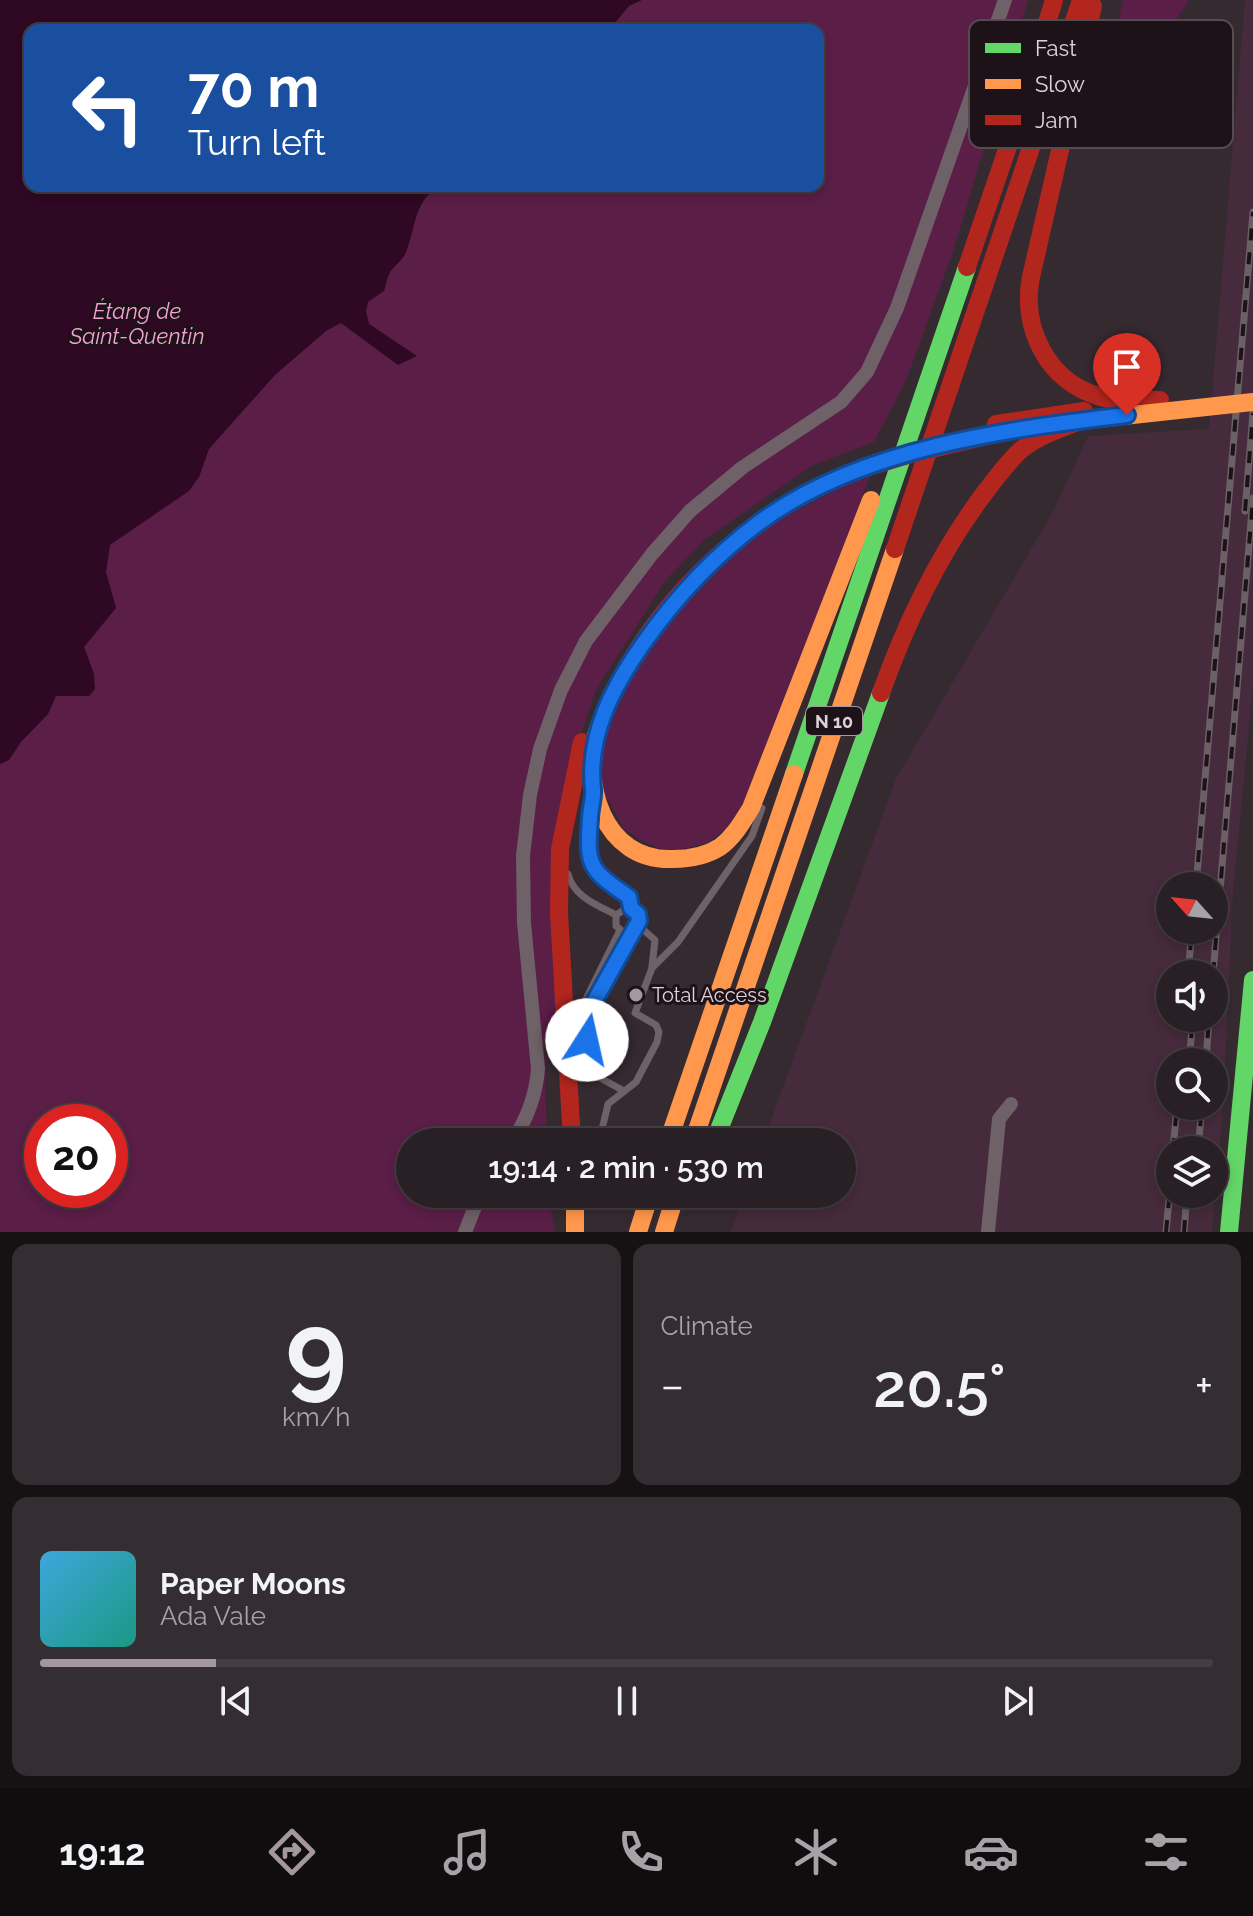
<!DOCTYPE html>
<meta charset="utf-8">
<style>
:root{--surface:#282025;--page:#342d32;--text:#f1f3f6;--muted:#a5a3a7;--line:#443e42;--accent:#a4979e}
body{margin:0;font-family:Raleway,sans-serif;background:var(--page);color:var(--text);height:100vh;display:flex;flex-direction:column;font-size:30px;white-space:nowrap}
*{box-sizing:border-box;margin:0}
p{font-size:26px;color:var(--muted)}
.icon{flex:none;width:44px;height:44px;fill:none;stroke:currentColor;stroke-width:2;stroke-linecap:round;stroke-linejoin:round}
.map{position:relative;height:1232px;overflow:hidden}
.sheet{display:flex;flex-direction:column;gap:12px;padding:12px;background:#161214;flex:1}
.sheet>*{flex:none}
.guide{position:absolute;left:24px;top:24px;width:800px;height:168px;border-radius:16px;box-shadow:0 4px 12px #0003,0 0 0 2px var(--line);background:#1a4fa0;color:#fff;overflow:hidden}
.needle{width:52px;rotate:297deg}
.buttons{position:absolute;left:1156px;top:872px;display:grid;gap:16px}
.buttons a{display:grid;place-items:center;width:72px;height:72px;border-radius:50%;background:var(--surface);box-shadow:0 4px 12px #0003,0 0 0 2px var(--line);font-size:40px}
.speed{position:absolute;left:24px;top:1104px;display:flex;gap:16px;font-size:40px;font-weight:700;text-align:center}
.speed>*{display:grid;place-content:center;width:104px;height:104px;border-radius:50%;background:var(--surface);box-shadow:0 4px 12px #0003,0 0 0 2px var(--line);line-height:1}
.speed .limit{border:12px solid #d22;background:#fff;color:#111}
.pin{position:absolute;display:grid;place-items:center;width:68px;height:68px;color:#fff;margin:-82px -34px;border-radius:50% 50% 50% 0;rotate:-45deg;box-shadow:0 0 8px #0007}
.pin .icon{rotate:45deg}
.me{position:absolute;width:88px;margin:-44px;rotate:10deg;stroke-linejoin:round;filter:drop-shadow(0 0 6px #0008)}
.turn{display:flex;align-items:center;gap:28px;height:168px;padding:0 32px;font-size:36px}
.turn .icon{width:104px;height:104px;stroke-width:2.5}
.turn b{display:block;font-size:56px;line-height:68px}
.big{font-size:60px;font-weight:600;line-height:1.1}
.sheet .tile{flex:1;display:flex;flex-direction:column;justify-content:center;gap:12px;min-width:0;padding:0 28px;border-radius:16px;background:var(--page)}
.sheet .dial{align-items:center;gap:0}
.dial b{font-size:104px;line-height:1}
.song{display:flex;align-items:center;gap:24px}
.cover{width:96px;height:96px;border-radius:12px;background:linear-gradient(135deg,hsl(200 70% 55%),hsl(170 70% 35%))}
.played{height:8px;border-radius:4px;background:linear-gradient(90deg,var(--accent) 15%,var(--line) 15%)}
.keys{display:flex;justify-content:space-around;direction:ltr}
.heat{display:flex;justify-content:space-between;align-items:center;font-size:44px;direction:ltr}
.sheet .tiles{flex:1;display:grid;gap:12px;grid-template-columns:1fr 1fr}
.tile:last-child{grid-column:span 2}
.trip{position:absolute;left:396px;top:1128px;width:460px;height:80px;border-radius:40px;background:var(--surface);box-shadow:0 4px 12px #0003,0 0 0 2px var(--line);font-weight:600;line-height:80px;text-align:center}
.tabs{display:flex;height:128px;justify-content:space-around;align-items:center;background:#100d0f;color:var(--muted)}
.tabs .icon{width:56px;height:56px}
.tabs .on{color:var(--accent)}
.tabs b{font-size:36px;color:var(--text)}
.map>svg:first-child{display:block}
.built{fill:#452b3b;fill-rule:evenodd}
.green{fill:#5b1e47;fill-rule:evenodd}
.water{fill:#2f0823}
.lines{fill:none;stroke-linecap:round;stroke-linejoin:round}
.lane{stroke:#6e6168;stroke-width:7}
.street{stroke:#6e6168;stroke-width:14}
.fast{stroke:#63d668;stroke-width:18}
.slow{stroke:#ff974d;stroke-width:18}
.jam{stroke:#b3261e;stroke-width:18}
.rail-casing{stroke:#6c6067;stroke-width:7}
.rail{stroke:#1c1218;stroke-width:4;stroke-dasharray:12;stroke-linecap:butt}
.slow-bridge{stroke:#ff974d;stroke-width:18}
.jam-bridge{stroke:#b3261e;stroke-width:18}
.route-casing{stroke:#114b97;stroke-width:20}
.route{stroke:#1a73e8;stroke-width:14}
.poi-dot{fill:#a4979e;stroke:#1c1218;stroke-width:3}
.labels{text-anchor:middle;dominant-baseline:central;stroke-width:6;stroke-linejoin:round;paint-order:stroke}
.shield{fill:#1c1218;stroke:#a5989f;stroke-width:2}
.shield-label{font-size:18px;font-weight:bold;fill:#e0d1d9}
.poi-label{font-size:20px;fill:#e0d1d9;stroke:#1c1218;text-anchor:start}
.water-label{font-size:22px;font-style:italic;fill:#fa9fd6;stroke:#1c1218}
.key{fill:#1c1218;stroke:#574b52;stroke-width:2}
.key-label{font-size:22px;fill:#e0d1d9}
</style>
<div class="map">
<svg width="1253" height="1232" viewBox="0 0 1253 1232">
<rect width="100%" height="100%" fill="#362a31"/>
<path class="built" d="M1245,0H1253V685L1233,893L1223,1108L1212,1232H731L744,1194H842V1142H763L896,779L1053,512L1088,436L1209,429ZM1170,886H1214V930H1170ZM1170,974H1214V1018H1170ZM1170,1062H1214V1106H1170ZM1170,1150H1214V1194H1170Z"/>
<g class="green">
<path d="M0,0H1028L954,249L907,378L874,442L813,465L704,540L665,581L596,690L571,763L562,1054L548,1058L544,1034L547,1142H410V1194H548L555,1232H0ZM30,30H818V186H30ZM42,1122H110V1190H42Z"/>
<path d="M1123,0H1189L1131,89L1106,75Z"/>
<path d="M872,471L749,797L730,826L707,843L680,850L661,849L642,841L624,829L601,787L597,754L606,721L658,628L745,538Z"/>
</g>
<path class="water" d="M0,0H642L629,6L609,30H30V186H442C414,197 416,228 406,252C403,260 395,265 390,272C387,278 386,285 384,291L368,302L366,311L369,324L417,356L398,365L341,323L326,331L275,375L209,449L199,477L189,491L110,545L106,572L116,608L84,647L94,674L95,689L89,696H56L48,714L21,742L9,760L0,764Z"/>
<g class="lines">
<g class="lane">
<path d="M591,809C583,861 587,869 629,897L631,908"/>
<path d="M568,874C573,896 597,905 616,915"/>
<path d="M638,925L630,932H623L616,926V915L627,908L638,914V925L655,940L652,966"/>
<path d="M620,930L585,1001L588,1064L593,1074L624,1091"/>
<path d="M587,1014L633,930"/>
<path d="M599,1142L608,1104L636,1082L657,1042L659,1032L656,1025L635,1013L652,968L678,942L752,836L762,808"/>
</g>
<g class="street">
<path d="M512,1142C527,1119 536,1096 538,1069L524,923L523,856L530,795L540,749L561,690L586,641L652,554L690,511L743,467L841,402L867,372L897,308L1005,0"/>
<path d="M465,1232L480,1194"/>
<path d="M988,1232L999,1119L1011,1104"/>
</g>
<g class="fast">
<path d="M794,774L967,267"/>
<path d="M714,1142L762,1022L881,693"/>
<path d="M1229,1232L1253,980"/>
</g>
<g class="slow">
<path d="M599,726C579,781 603,862 673,859C689,859 706,856 720,847C734,837 742,822 751,808L871,500"/>
<path d="M668,1142L794,774"/>
<path d="M693,1142L895,549"/>
<path d="M575,1194V1232"/>
<path d="M638,1232L650,1194"/>
<path d="M664,1232L676,1194"/>
</g>
<g class="jam">
<path d="M1093,6L1031,277C1021,327 1047,381 1098,396C1117,402 1140,399 1160,400"/>
<path d="M967,267L1018,117L1054,0"/>
<path d="M996,424L1084,411"/>
<path d="M895,549L1081,0"/>
<path d="M881,693C907,620 939,553 986,491C997,477 1008,461 1022,449C1040,435 1062,428 1083,420"/>
<path d="M599,726C629,645 691,570 762,521C789,502 820,487 849,473"/>
<path d="M572,1142L559,913L560,849L582,742"/>
</g>
<g class="rail-casing">
<g id="rail">
<path d="M1245,511L1253,413"/>
<path d="M1196,886L1253,212"/>
<path d="M1188,974L1192,930"/>
<path d="M1213,974L1253,498"/>
<path d="M1189,1062L1193,1018"/>
<path d="M1206,1062L1209,1018"/>
<path d="M1173,1150L1177,1106"/>
<path d="M1198,1150L1202,1106"/>
<path d="M1166,1232L1170,1189"/>
<path d="M1184,1232L1187,1194"/>
</g>
</g>
<use href="#rail" class="rail"/>
<path class="slow-bridge" d="M1096,419L1253,402"/>
<path class="jam-bridge" d="M849,473L915,453L991,435"/>
</g>
<g class="lines">
<g class="route-casing">
<path id="route" d="M587,1040L586,1016L639,921L638,914L631,908L629,897C590,870 586,867 590,819C590,808 594,799 593,789C587,735 613,687 643,644C676,597 714,556 760,522C860,448 1007,429 1127,415"/>
</g>
<use href="#route" class="route"/>
</g>
<circle class="poi-dot" cx="636" cy="995" r="8"/>
<g class="labels">
<rect class="shield" x="806" y="707" width="56" height="28" rx="6"/>
<g class="shield-label">
<text x="834" y="721">N 10</text>
</g>
<g class="poi-label">
<text x="652" y="995">Total Access</text>
</g>
<g class="water-label">
<text x="137" y="311">Étang de<tspan x="137" dy="25">Saint-Quentin</tspan></text>
</g>
</g>
<rect x="969" y="20" width="264" height="128" rx="12" class="key"/>
<rect x="985" y="43" width="36" height="10" fill="#63d668"/>
<rect x="985" y="79" width="36" height="10" fill="#ff974d"/>
<rect x="985" y="115" width="36" height="10" fill="#b3261e"/>
<g class="key-label">
<text x="1035" y="56">Fast</text>
<text x="1035" y="92">Slow</text>
<text x="1035" y="128">Jam</text>
</g>
</svg>
<div class="buttons">
<a><svg class="needle" viewBox="-14 -14 28 28"><path d="M0-13l5 13h-10z" fill="#e53935"/><path d="M0 13l5-13h-10z" fill="#a5a3a7"/></svg></a>
<a><svg class="icon" aria-label="sound" viewBox="0 0 24 24"><path d="M4 9h4l5-4v14l-5-4H4zM17 9q2 3 0 6"/></svg></a>
<a><svg class="icon" aria-label="search" viewBox="0 0 24 24"><circle cx="10" cy="10" r="6"/><path d="M15 15l6 6"/></svg></a>
<a><svg class="icon" aria-label="layers" viewBox="0 0 24 24"><path d="M12 4l9 5-9 5-9-5zM3 14l9 5 9-5"/></svg></a>
</div>
<div class="speed"><div class="limit">20</div></div>
<div class="pin" style="left:1127px;top:415px;background:#d93025"><svg class="icon" aria-label="arrive" viewBox="0 0 24 24"><path d="M6 21V4h12l-3 4 3 4H6"/></svg></div>
<svg class="me" style="left:587px;top:1040px" viewBox="-20 -20 40 40"><circle r="19" fill="#fff"/><path d="M0-13L10 11 0 6-10 11z" fill="#1a73e8"/></svg>
<div class="trip">19:14 · 2 min · 530 m</div>
<div class="guide">
<div class="turn"><svg class="icon" aria-label="left" viewBox="0 0 24 24"><path d="M17 20v-9H6M10 6l-5 5 5 5"/></svg><div><b>70 m</b>Turn left</div></div>
</div>
</div>
<section class="sheet">
<div class="tiles">
<div class="tile dial"><b>9</b><p>km/h</p></div>
<div class="tile"><p>Climate</p>
<div class="heat"><a>−</a><b class="big">20.5°</b><a>+</a></div>
</div>
<div class="tile">
<div class="song"><i class="cover"></i><div><b>Paper Moons</b><p>Ada Vale</p></div></div>
<div class="played"></div>
<div class="keys"><svg class="icon" aria-label="previous" viewBox="0 0 24 24"><path d="M18 5L8 12l10 7zM5 5v14"/></svg><svg class="icon" aria-label="pause" viewBox="0 0 24 24"><path d="M8 5v14M16 5v14"/></svg><svg class="icon" aria-label="next" viewBox="0 0 24 24"><path d="M6 5l10 7-10 7zM19 5v14"/></svg></div>
</div>
</div>
</section>
<nav class="tabs">
<b>19:12</b>
<svg class="icon on" aria-label="directions" viewBox="0 0 24 24"><path d="M12 3l9 9-9 9-9-9zM9 14v-3h6M13 9l2 2-2 2"/></svg>
<svg class="icon" aria-label="music" viewBox="0 0 24 24"><path d="M9 18V5l10-2v13"/><circle cx="6" cy="18" r="3"/><circle cx="16" cy="16" r="3"/></svg>
<svg class="icon" aria-label="phone" viewBox="0 0 24 24"><path d="M5 4h4l2 5-3 2q2 4 5 5l2-3 5 2v4C11 20 4 13 5 4z"/></svg>
<svg class="icon" aria-label="climate" viewBox="0 0 24 24"><path d="M12 3v18M4 7l16 10M4 17L20 7"/></svg>
<svg class="icon" aria-label="car" viewBox="0 0 24 24"><path d="M5 17H2v-5l4-1 3-4h7l3 4 3 1v5h-3M9 17h6M6 11h13"/><circle cx="7" cy="17" r="2"/><circle cx="17" cy="17" r="2"/></svg>
<svg class="icon" aria-label="filters" viewBox="0 0 24 24"><path d="M4 7h16M4 17h16"/><circle cx="9" cy="7" r="2"/><circle cx="15" cy="17" r="2"/></svg>
</nav>
